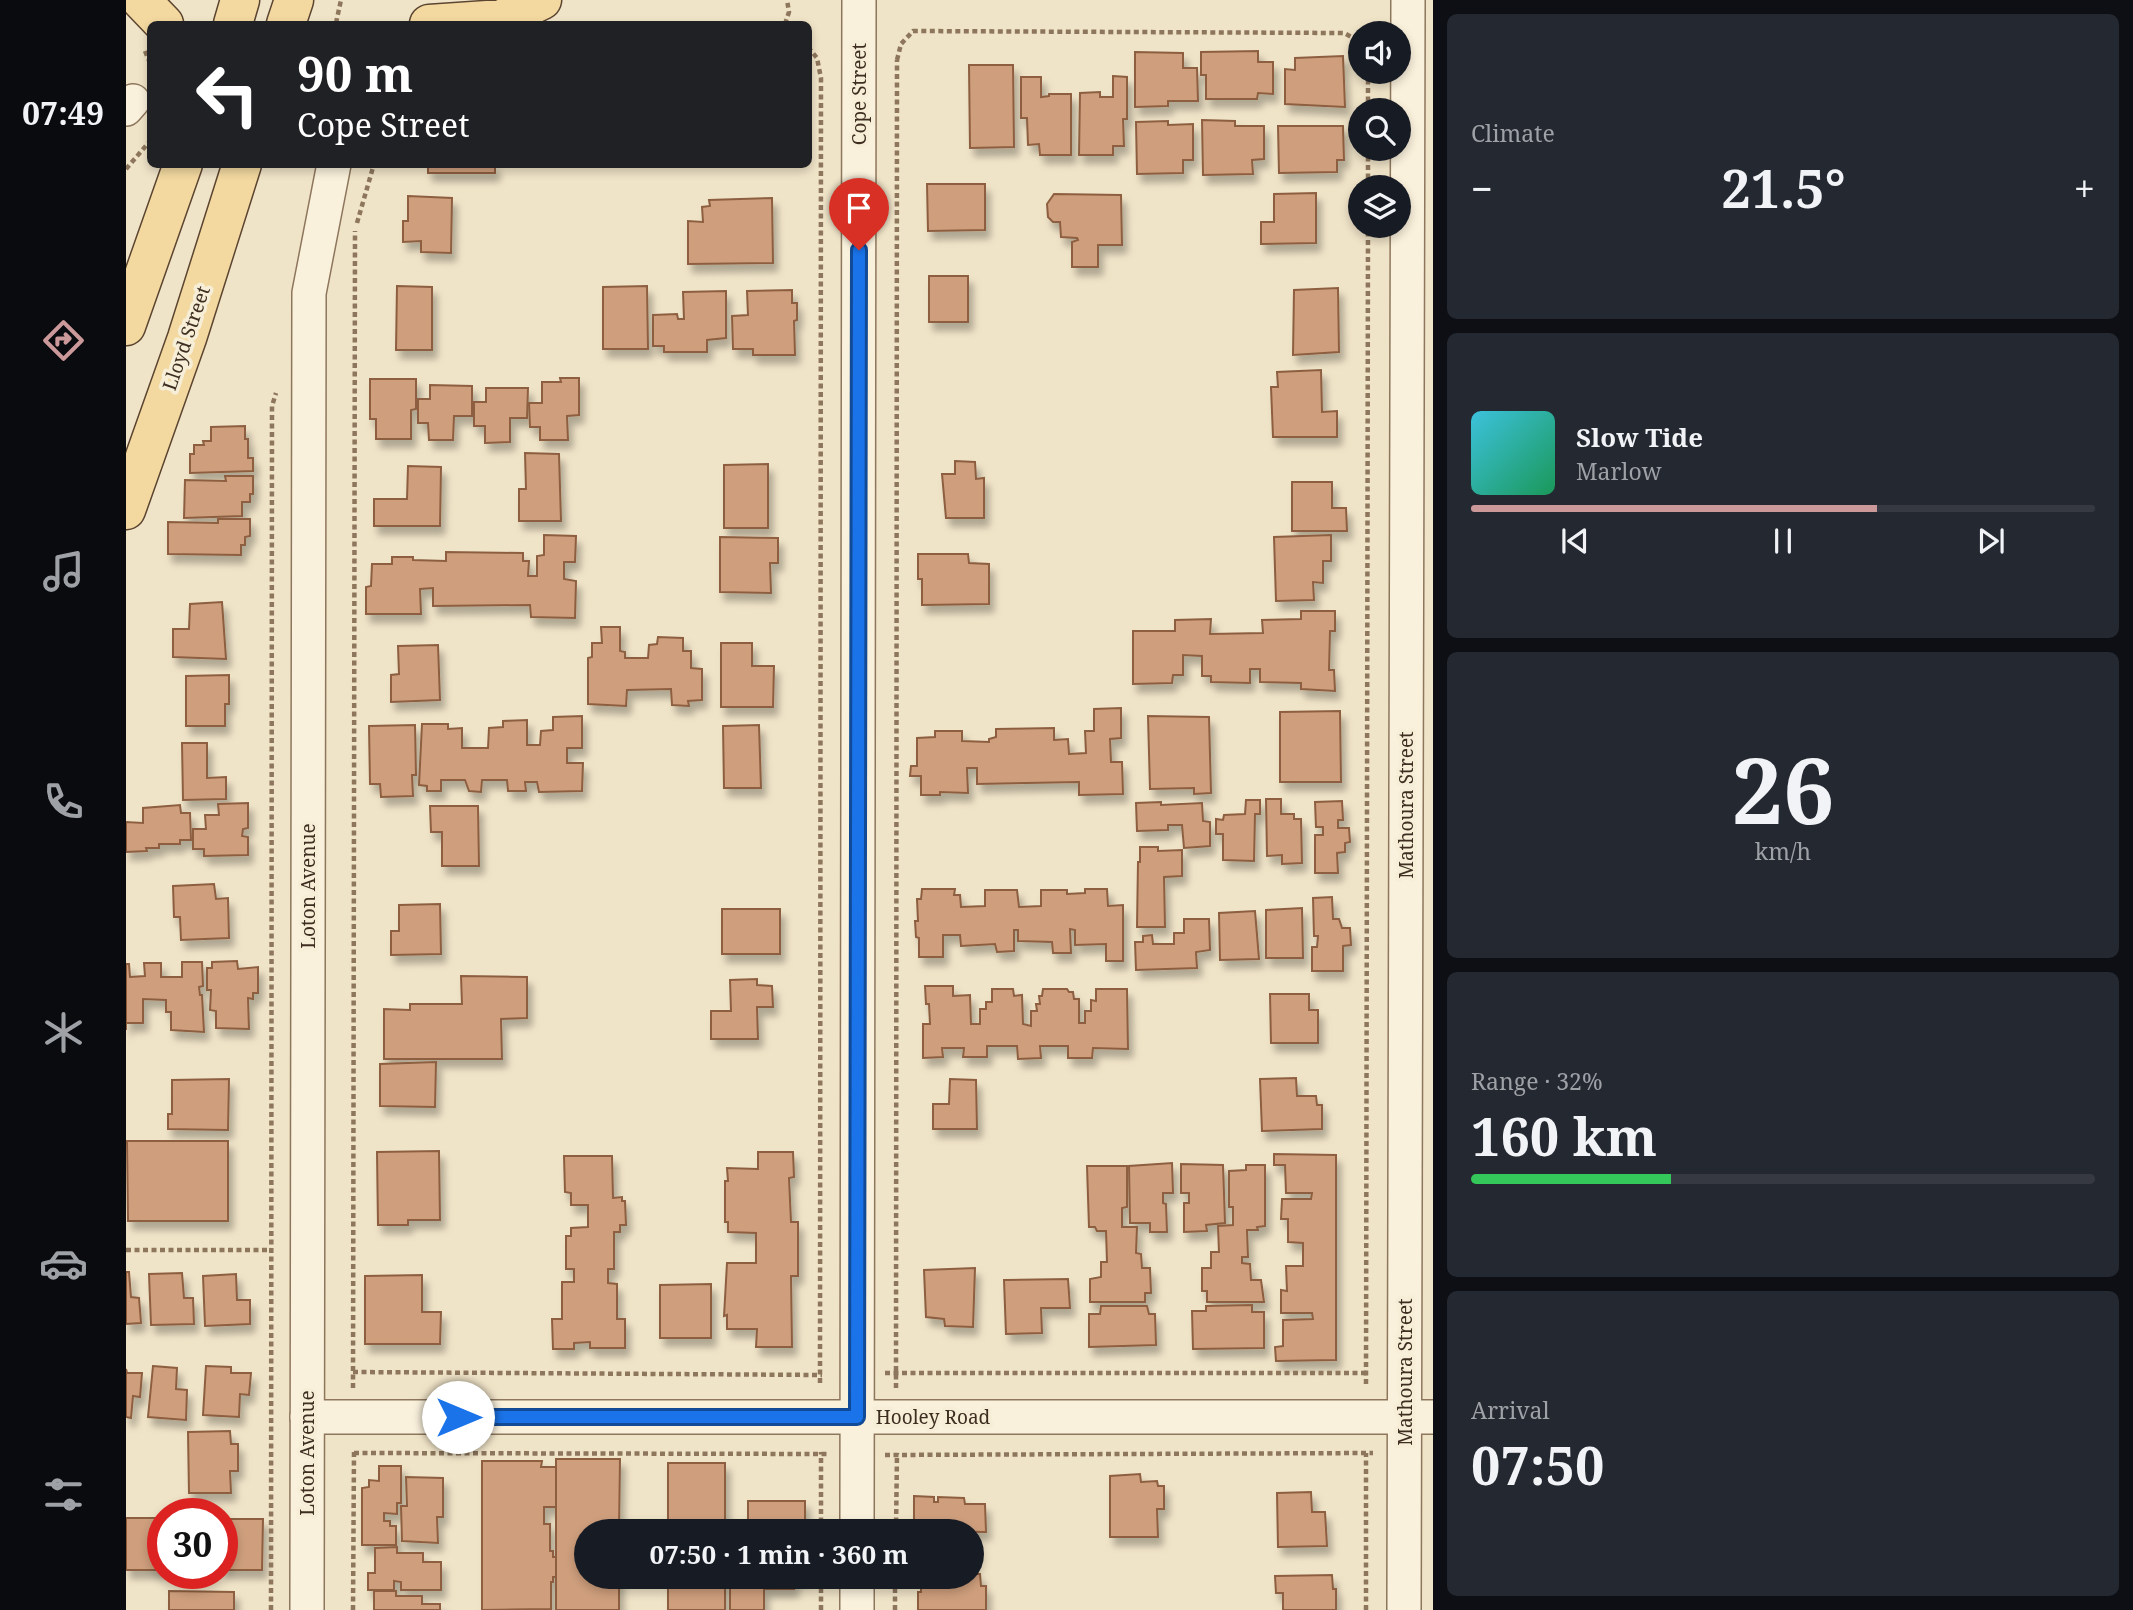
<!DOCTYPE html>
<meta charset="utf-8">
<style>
:root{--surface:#171b24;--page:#242831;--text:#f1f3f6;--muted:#9ea1a6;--line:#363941;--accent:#cc999b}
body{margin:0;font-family:"Noto Serif",serif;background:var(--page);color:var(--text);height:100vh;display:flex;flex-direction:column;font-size:26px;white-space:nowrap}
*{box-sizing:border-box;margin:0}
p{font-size:23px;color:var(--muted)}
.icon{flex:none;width:38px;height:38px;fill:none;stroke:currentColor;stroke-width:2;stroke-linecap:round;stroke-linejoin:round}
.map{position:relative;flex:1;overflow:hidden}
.side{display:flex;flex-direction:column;gap:14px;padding:14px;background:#0d0f14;width:700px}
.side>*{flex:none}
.hud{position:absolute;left:21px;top:21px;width:665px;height:147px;border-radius:10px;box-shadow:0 4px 10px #0003;background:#202124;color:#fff;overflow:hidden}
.tools{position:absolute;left:1222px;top:21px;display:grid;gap:14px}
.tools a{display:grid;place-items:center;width:63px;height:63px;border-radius:50%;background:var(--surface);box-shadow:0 4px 10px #0003;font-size:35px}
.speed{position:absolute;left:21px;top:1498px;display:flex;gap:14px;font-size:35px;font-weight:700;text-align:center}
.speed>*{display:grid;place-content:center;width:91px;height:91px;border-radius:50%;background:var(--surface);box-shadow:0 4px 10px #0003;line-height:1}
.speed .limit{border:10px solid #d22;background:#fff;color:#111}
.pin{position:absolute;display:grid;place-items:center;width:60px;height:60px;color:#fff;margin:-72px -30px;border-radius:50% 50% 50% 0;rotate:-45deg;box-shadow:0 0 7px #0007}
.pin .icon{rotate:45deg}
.me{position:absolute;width:77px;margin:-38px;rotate:90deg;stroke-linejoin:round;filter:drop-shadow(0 0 5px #0008)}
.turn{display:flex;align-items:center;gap:24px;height:147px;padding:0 35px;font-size:32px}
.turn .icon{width:91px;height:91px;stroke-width:2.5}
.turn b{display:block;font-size:49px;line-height:60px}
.big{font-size:52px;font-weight:700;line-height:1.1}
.side .widget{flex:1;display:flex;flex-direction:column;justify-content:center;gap:10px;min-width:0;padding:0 24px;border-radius:10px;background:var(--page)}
.side .dial{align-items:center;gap:0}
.dial b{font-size:91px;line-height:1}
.song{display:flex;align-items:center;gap:21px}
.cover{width:84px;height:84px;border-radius:10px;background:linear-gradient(135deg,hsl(190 70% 55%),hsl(150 70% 35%))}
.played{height:7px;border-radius:4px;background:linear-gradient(90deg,var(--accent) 65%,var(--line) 65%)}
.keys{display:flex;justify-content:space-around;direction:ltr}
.heat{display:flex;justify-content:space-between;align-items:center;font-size:38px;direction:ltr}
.charge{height:10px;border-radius:5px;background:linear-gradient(90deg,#34c759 32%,var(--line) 0)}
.trip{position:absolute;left:448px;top:1519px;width:410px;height:70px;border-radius:35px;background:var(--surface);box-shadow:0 4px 10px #0003;font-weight:700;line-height:70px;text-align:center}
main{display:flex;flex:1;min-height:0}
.menu{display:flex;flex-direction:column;width:126px;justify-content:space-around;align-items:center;background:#090b0e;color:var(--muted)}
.menu .icon{width:49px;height:49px}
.menu .current{color:var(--accent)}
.menu b{font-size:32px;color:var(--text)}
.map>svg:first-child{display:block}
.building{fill:#cf9f7d;stroke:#8d5f41;stroke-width:2;filter:url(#shadow)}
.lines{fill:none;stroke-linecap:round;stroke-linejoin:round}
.minor-casing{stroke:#8d765c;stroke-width:36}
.primary-casing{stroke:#5b4430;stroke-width:41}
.path{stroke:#8d765c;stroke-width:4.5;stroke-dasharray:5 3.5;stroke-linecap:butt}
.minor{stroke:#faf1dc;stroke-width:33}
.primary{stroke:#f3d9a0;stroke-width:38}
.route-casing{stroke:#114b97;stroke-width:18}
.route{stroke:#1a73e8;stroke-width:12}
.labels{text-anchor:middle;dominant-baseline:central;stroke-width:7;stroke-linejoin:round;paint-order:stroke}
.street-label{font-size:19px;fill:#3d2e20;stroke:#f7eed8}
</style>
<main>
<nav class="menu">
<b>07:49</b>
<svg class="icon current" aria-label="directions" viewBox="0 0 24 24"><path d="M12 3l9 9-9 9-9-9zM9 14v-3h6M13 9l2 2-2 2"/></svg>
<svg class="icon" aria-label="music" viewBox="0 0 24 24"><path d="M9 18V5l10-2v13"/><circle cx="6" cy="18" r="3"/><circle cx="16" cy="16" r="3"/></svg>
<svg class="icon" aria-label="phone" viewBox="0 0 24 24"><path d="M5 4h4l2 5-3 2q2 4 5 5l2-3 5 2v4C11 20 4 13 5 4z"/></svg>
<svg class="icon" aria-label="climate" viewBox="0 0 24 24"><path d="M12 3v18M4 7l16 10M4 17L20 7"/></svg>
<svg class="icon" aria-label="car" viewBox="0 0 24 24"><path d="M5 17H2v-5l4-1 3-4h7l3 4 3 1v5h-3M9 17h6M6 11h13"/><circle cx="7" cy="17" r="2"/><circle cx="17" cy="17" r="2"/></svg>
<svg class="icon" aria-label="filters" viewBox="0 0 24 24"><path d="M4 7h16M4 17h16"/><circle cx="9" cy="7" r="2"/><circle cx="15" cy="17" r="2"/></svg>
</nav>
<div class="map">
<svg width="1307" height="1610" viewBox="0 0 1307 1610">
<defs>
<filter id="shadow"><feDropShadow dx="4.5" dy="8" stdDeviation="3.5" flood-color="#0004"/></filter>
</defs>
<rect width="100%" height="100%" fill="#f0e4c8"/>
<g class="building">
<path d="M1132,51V62H1147V94L1132,93L1131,99H1080V75H1075V52Z"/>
<path d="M1009,52L1057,53V68H1071L1072,101H1042V106L1009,107Z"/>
<path d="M1217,56L1219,107L1159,104V69L1169,70V58Z"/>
<path d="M843,65H887L888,147L844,148Z"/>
<path d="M987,76L1001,77V119H997L998,146H987V155H953L954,93L974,92V97H987Z"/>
<path d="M895,77H915V97L923,96V94H945V155H914L913,144L902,145L901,118H895Z"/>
<path d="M1076,120L1109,121V126H1138V159L1126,160L1127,174L1077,175Z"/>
<path d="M1042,121V125L1067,124V160H1057V173L1011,174L1010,122Z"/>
<path d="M1152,126H1217L1218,160H1211V172L1153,173Z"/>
<rect x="302" y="164" width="67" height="9"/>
<path d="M801,184H859V230L802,231Z"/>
<path d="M1190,193V243L1135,244V222H1148V194Z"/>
<path d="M928,194L995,195L996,245H972V267H946V242L952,240L951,238L935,237L934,222H927L922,217L921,204Z"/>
<path d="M282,196L326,198L325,253L295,252V241L277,242V221H282Z"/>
<path d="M646,198L647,263L562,264V221L577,222L576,207L584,206L583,200Z"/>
<rect x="803" y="276" width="39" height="46"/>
<path d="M271,286L306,287V350H270Z"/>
<path d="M521,286L522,349H477V287Z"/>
<path d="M1212,288L1213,352L1167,355L1168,290Z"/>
<path d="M666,290V303H671V320L668,321L669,355H627V349H607L606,316L622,315L621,291Z"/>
<path d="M600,291V338L581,340V352H538V346H527V315L551,314L552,319H558L557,292Z"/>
<path d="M1195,370L1196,412L1211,411V437H1147L1145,387H1152L1151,372Z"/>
<path d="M434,378H453V415L441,416L442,440H414V427H404L403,403H416V382H435Z"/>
<path d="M244,379H290V409L285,410V439H250V419H244Z"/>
<path d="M304,385L346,386V416H328L327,440H303L302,423H292V399H304Z"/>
<path d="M360,388H402L401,418H384V442L359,443V426H348V402H360Z"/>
<path d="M119,426V439H122V458H127V471L64,473V454H68V445H78L77,441H85V427Z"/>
<path d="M399,453L433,454L435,521H393V489H400Z"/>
<path d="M829,461L849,462L850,479L858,478V518H820L816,474H829Z"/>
<path d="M642,464V528H598V465Z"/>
<path d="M282,466L315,467L314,526H248V499H281Z"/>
<path d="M99,476H127V494H124V502H116V516L58,518L59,480L100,481Z"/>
<path d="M1166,482H1206V508H1220L1221,531H1166Z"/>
<path d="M92,519H124V536L119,537V545H115V555L42,554V522L92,523Z"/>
<path d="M418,535L450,536L449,562H438V579L450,581L449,618L405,617L404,605L307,606V588L294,589L295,614H240V587L245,586L246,564H266V557H287V560L320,561V552L397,553V561H403L402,576H411V556L418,555Z"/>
<path d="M1205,535V561H1197V583L1187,582L1188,600L1150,601L1148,537Z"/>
<path d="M594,537L652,538V563H644L645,593L594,592Z"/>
<path d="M792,554H842L843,563L863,564V604L796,605V579H792Z"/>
<path d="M96,602L100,659L47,657V629H63L64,604Z"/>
<path d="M1175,611H1209V631H1204L1203,670H1208L1209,691L1175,689V683L1134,682V669H1124V683L1085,682V676H1076V656L1057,655V675H1047L1046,683L1007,684V631H1049V620L1085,619L1084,634L1137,633L1136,620L1175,619Z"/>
<path d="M475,627H494V651L499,652V658H522L523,645L531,644L532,637L557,638V651H565V668L576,669V700L562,701L563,706L546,705L545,689L501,690L500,706L462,704V658L466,657V643H476Z"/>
<path d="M595,643H626V666H648L647,707H595Z"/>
<path d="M312,645L314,700L265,702V675L273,674L272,646Z"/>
<path d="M103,675V704H99V726H60V676Z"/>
<path d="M995,708V738L984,739L985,762H996L997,794L953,795V782L851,784V768H841L842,793L814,792V795H795V776H784L785,766H791V738L809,737V731H836V741L863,742V739L870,737V729L928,728V740L942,739L943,754L960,753L959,731H968V709Z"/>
<path d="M1214,711L1215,782H1154V712Z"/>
<path d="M456,716V748H441V763H457L456,791L413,792L411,782H399L400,791H382L381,780H356L355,792L343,791L339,780H315V791H301V786L293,785L296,724H322V729L336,728V748H362L363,728L377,727V721L401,720V745H414L415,731L427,730V717Z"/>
<path d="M1022,716L1083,717L1085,793L1068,794V788L1024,789Z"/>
<path d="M289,725L290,775H286L287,796L255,797L254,784H244L243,726Z"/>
<path d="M633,725L635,788H598L597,726Z"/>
<path d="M56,743H81V778L100,777V799L57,800Z"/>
<path d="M1140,799H1155V814H1168V819H1175L1176,863L1156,864V855L1141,856Z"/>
<path d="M1120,800H1134V814H1129L1128,861L1097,860V834H1090V819L1097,820L1098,815L1119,814Z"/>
<path d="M1216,801L1217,820H1212V828H1223L1224,842L1219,843V852L1211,853L1212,873H1189V835H1197V827H1190L1189,802Z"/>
<path d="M1035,802V805L1076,803L1077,821L1084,822V846L1058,848L1056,825H1042V830L1011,831L1010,803Z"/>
<path d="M122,803V828L117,829L116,836L122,837V855L78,856V849H67V829H80L79,815H93L92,804Z"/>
<path d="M54,805L55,813H64L65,840H54V844H33V848H20L21,851L0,852V822L17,823V808Z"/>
<path d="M304,806H352L353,866H316V832H305Z"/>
<path d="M1014,847H1032V851L1056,850V876L1038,877L1039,927H1011L1012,862H1014Z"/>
<path d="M88,884L90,899L102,898L103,938L55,940L54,917H48L47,886Z"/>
<path d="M796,889H829L828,895H834L835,907L859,906V890H891L893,907L915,906V890H941V894L959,893V889H981L982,906L997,905V961H980V944L949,945V930L944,929L945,953H927L926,942L892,941V930H888V951L871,952L869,944L835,946L834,935H817V957H793V938L790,937L789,921H792L791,899H795Z"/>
<path d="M1206,897L1207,919H1213L1216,928H1224L1225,945L1217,946V971H1186V947H1191L1192,936H1188L1187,898Z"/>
<path d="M314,904L315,954L265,955V931H273V905Z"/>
<path d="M1176,908L1177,958H1140V910Z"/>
<rect x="596" y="909" width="58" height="45"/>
<path d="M1129,911L1133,959L1094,960L1093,913Z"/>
<path d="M1058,919H1083L1084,950L1070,952L1071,968L1010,970L1009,942H1017V936L1026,935L1027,944H1048V933H1058Z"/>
<path d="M111,961L112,969L132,967V993H127V999L122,998L123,1029L90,1028V1011L84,1010L85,990H81V968H86V962Z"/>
<path d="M56,962H76L77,986L73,987L74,995H76L78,1032L45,1030V1012H40V1000L17,999V1023H0V1030V964H3L4,977L19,976L18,963H35V977H56Z"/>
<path d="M335,976L401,977V1018L375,1019L376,1059H258V1009L284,1010V1004H336Z"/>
<path d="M631,979V985L646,986L647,1007H631L632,1039H585V1011H605L604,980Z"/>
<path d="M799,986H827V996L844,995L845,1024H854V1009H860V1002H866V989H887L888,996L896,995L897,1024L905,1026V1011H911L910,1004H914L913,996H916L917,989H941L943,992H947L948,999H953V1023H959V1011H965V1000L970,1001V989H1001L1002,1049L967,1048L966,1058H942V1046H914L915,1058L892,1059L891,1046H861V1057H837L838,1048H816L817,1057L797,1058V1024H804L803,1004H800Z"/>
<path d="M1144,994H1183V1010H1192V1043H1145Z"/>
<path d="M310,1062L309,1107L254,1106V1064Z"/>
<path d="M1170,1078L1171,1096H1190L1191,1105H1196V1129L1136,1131L1134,1079Z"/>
<path d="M103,1079L102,1130L42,1129V1114H46V1080Z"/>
<path d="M824,1079L850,1080L851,1129H807V1104H823Z"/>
<path d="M1,1141H102V1221H2Z"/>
<path d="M313,1151L314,1220H282V1225H252L251,1152Z"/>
<path d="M632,1152H667L668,1177L663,1178L665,1222H672V1276H665L666,1347H630L631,1329H601V1315L598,1316L601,1263H630V1233L602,1232V1222H599V1181H602L601,1168L632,1169Z"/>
<path d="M1148,1154L1210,1155V1360L1150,1361L1149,1347L1157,1346V1320L1187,1319L1186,1313H1155V1290L1161,1291L1160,1266H1177V1243L1162,1242V1219H1155L1156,1199H1185L1186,1193H1160L1159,1165H1148Z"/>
<path d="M438,1156H486L487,1198L496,1197V1201H499L500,1225H494V1232H488V1269H482V1283L491,1284V1319H499V1348H464V1342L448,1343V1349H427L426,1319H436V1282H448V1269H440V1236H445V1228L462,1227V1205H445V1193L439,1192Z"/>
<path d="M1046,1163L1047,1193H1037V1203L1040,1204L1041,1232H1024V1223H1004L1003,1166Z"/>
<path d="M1055,1164L1097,1165L1099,1223L1080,1225L1081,1231L1058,1232V1203H1063V1193H1055Z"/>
<path d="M1120,1165H1139V1226L1131,1227L1132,1230H1121L1122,1257H1116V1263L1124,1264L1125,1280H1135L1138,1302H1081V1291H1076V1268H1085V1252H1093L1092,1226L1107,1225V1207H1103V1171L1120,1170Z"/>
<path d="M961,1166H1001V1207L996,1208V1227H1011L1010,1253L1015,1254L1016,1268H1024L1025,1293H1019V1302H964V1279L975,1277V1262H981L980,1231H971L969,1227H963Z"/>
<path d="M849,1268L847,1327L819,1326L818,1319L800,1317L798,1270Z"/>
<path d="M0,1272H3L5,1297L13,1298L15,1323L0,1324Z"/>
<path d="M56,1273L58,1298H67L68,1324L25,1325L23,1274Z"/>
<path d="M110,1274L111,1300H124V1324L79,1326L77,1276Z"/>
<path d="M296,1275V1312H315L314,1344H239V1276Z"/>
<path d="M942,1279L944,1308H915L916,1333L880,1334L878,1280Z"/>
<path d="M585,1284V1338H534V1285Z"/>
<path d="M1126,1305V1312H1138V1348L1067,1349L1066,1311H1080V1306Z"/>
<path d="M975,1306H1021L1023,1314H1029L1030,1345L963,1347V1314H974Z"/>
<path d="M27,1366L51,1368L50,1389L61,1390L60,1420L22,1417Z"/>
<path d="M80,1366L105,1367V1373H125L123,1395L114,1394L113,1417L77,1415Z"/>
<path d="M0,1369L1,1373H16L14,1397L7,1396L5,1418L0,1417Z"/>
<path d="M104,1431L105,1444H112V1471H104L105,1493H63L62,1432Z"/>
<path d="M430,1459H494L493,1531H460V1577H493V1610H430Z"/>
<path d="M356,1461H416L415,1467H430V1507H418V1524H424V1551H427V1557H430V1577H427V1582H425V1609L356,1610Z"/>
<rect x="542" y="1463" width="57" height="68"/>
<path d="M253,1466H275V1503H271V1514L258,1513V1521H264V1526H270V1545H236V1488L243,1487V1480L253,1481Z"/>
<path d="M1014,1474L1015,1482L1031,1481L1032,1486H1038V1509H1031L1032,1537H984V1476Z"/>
<path d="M280,1477L317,1478V1517H311L312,1543L276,1541L275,1506H281Z"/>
<path d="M1185,1492L1186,1512H1199L1201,1546L1152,1547L1151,1493Z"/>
<path d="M788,1496L808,1497V1502H812V1497L838,1498L839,1504H859L860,1532L788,1531Z"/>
<rect x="622" y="1501" width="57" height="30"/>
<rect x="0" y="1518" width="37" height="52"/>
<path d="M96,1519H137L136,1570H96Z"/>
<path d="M271,1547V1553H297V1562H315V1590H275V1582L268,1581V1590H242V1573H249V1548Z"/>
<path d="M845,1574H854L855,1586H860V1610H792V1592H795V1577H845Z"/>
<path d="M1206,1575L1207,1589H1210V1610H1157V1593H1150L1149,1576Z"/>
<rect x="542" y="1577" width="57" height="33"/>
<path d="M604,1577H679V1578H668V1589H638V1610H604Z"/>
<path d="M43,1591L108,1592V1610H43Z"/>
<path d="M248,1591H270V1596H296V1604H314V1610H248Z"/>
</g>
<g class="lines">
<g class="minor-casing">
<g id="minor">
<path d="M0,109L7,101"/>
<path d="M181,1417H1307"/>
<path d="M731,1531L733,0"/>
<path d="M731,1577V1610"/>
<path d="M181,1610L183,293L208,164"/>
<path d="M1278,1610L1282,0"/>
</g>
</g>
<g class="primary-casing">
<g id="primary">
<path d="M15,0L38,24"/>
<path d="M107,24L114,0"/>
<path d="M160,24L168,0"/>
<path d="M303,24L376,19L416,0"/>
<path d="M0,326L57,164"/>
<path d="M0,510L61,338L116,164"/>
</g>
</g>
<g class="path">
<path d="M193,24L210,23L215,0"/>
<path d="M659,24L663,12L661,0"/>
<path d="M682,47L691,58L695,78L694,1386"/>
<path d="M19,51L24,63"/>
<path d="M771,60L775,44L787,31L1218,33L1231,40L1234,45"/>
<path d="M1242,110V72"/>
<path d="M0,169L24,141"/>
<path d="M1242,187V149"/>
<path d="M231,223L248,164"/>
<path d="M0,1250H145"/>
<path d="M227,1372L696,1375"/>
<path d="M759,1373H1241"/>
<path d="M1240,1384L1242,226"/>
<path d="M227,1388L229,231"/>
<path d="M770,1388L771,60"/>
<path d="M228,1453L702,1454"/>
<path d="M759,1455L1247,1453"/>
<path d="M695,1531V1452"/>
<path d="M770,1531L771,1453"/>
<path d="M145,1610L146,406L150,393"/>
<path d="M227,1610L228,1451"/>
<path d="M695,1610V1577"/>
<path d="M769,1610V1577"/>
<path d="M1240,1610V1453"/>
</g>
<use href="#minor" class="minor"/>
<use href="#primary" class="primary"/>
</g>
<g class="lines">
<g class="route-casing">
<path id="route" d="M332,1417H731L733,250"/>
</g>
<use href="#route" class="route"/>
</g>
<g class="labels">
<g class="street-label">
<text transform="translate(733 94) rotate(-90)">Cope Street</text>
<text transform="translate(60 338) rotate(-71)">Lloyd Street</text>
<text transform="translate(1280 805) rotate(-90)">Mathoura Street</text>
<text transform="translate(182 886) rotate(-90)">Loton Avenue</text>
<text transform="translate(1279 1372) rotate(-90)">Mathoura Street</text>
<text x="807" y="1417">Hooley Road</text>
<text transform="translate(181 1453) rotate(-90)">Loton Avenue</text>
</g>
</g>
</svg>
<div class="tools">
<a><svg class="icon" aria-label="sound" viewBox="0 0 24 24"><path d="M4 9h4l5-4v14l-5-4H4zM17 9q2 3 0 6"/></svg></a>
<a><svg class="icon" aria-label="search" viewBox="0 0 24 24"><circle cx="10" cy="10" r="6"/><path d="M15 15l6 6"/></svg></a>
<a><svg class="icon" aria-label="layers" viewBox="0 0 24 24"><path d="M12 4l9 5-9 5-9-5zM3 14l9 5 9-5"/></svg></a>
</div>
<div class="speed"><div class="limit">30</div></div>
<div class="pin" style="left:733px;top:250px;background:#d93025"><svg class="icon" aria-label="arrive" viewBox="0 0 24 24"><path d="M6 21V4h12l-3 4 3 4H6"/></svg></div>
<svg class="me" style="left:332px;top:1417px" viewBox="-20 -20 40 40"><circle r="19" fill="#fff"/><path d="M0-13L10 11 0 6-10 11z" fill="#1a73e8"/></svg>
<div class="trip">07:50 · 1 min · 360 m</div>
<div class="hud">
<div class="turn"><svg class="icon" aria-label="left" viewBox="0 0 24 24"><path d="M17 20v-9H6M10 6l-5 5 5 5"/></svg><div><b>90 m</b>Cope Street</div></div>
</div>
</div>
<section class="side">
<div class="widget"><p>Climate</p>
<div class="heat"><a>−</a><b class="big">21.5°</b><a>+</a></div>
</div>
<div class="widget">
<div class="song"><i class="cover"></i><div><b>Slow Tide</b><p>Marlow</p></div></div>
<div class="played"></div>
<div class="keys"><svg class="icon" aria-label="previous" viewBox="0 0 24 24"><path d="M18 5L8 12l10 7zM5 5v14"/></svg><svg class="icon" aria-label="pause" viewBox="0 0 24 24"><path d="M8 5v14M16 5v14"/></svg><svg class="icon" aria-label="next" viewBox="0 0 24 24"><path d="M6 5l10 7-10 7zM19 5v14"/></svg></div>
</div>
<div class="widget dial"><b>26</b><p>km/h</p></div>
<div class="widget"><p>Range · 32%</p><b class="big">160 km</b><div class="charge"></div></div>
<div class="widget"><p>Arrival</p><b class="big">07:50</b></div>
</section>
</main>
